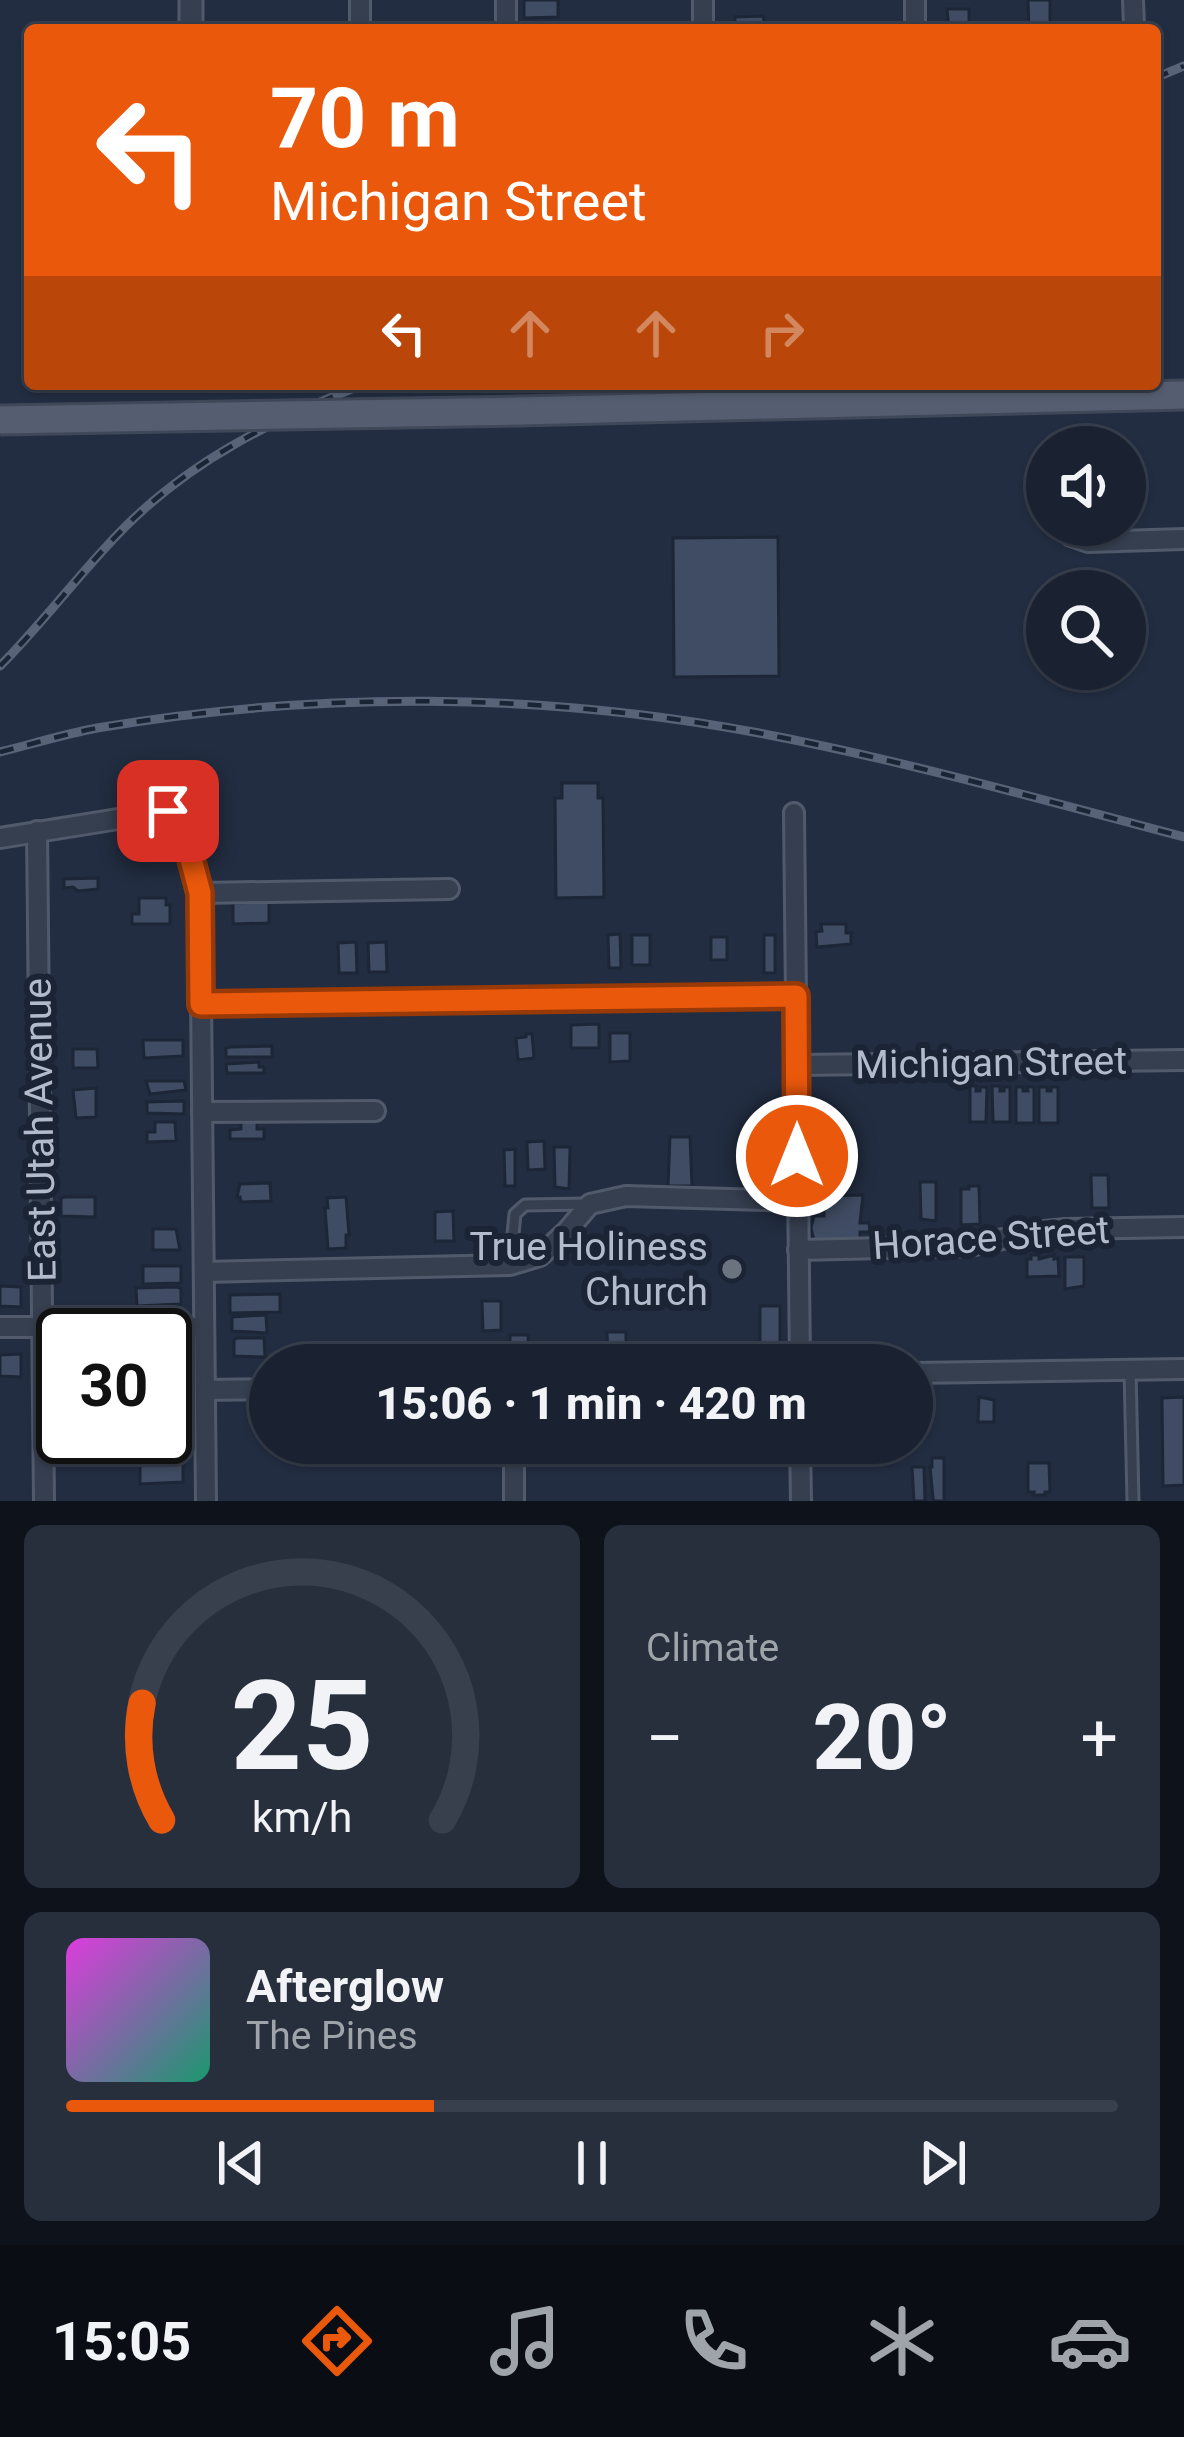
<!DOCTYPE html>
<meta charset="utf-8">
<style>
:root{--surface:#1a2231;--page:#272f3d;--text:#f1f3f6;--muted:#9fa4ab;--line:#383f4d;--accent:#ea580c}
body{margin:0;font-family:Roboto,sans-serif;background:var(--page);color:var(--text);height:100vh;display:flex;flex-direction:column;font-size:45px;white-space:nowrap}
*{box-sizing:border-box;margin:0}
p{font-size:39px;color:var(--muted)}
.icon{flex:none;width:66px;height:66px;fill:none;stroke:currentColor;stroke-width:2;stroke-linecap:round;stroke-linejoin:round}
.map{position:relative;height:1501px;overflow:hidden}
.details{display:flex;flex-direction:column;gap:24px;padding:24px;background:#0e131b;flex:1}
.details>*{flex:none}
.banner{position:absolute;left:24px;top:24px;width:1137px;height:366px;border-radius:12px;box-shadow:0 3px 9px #0004,0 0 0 3px var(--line);background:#ea580c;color:#fff;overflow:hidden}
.fabs{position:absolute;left:1026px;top:426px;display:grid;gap:24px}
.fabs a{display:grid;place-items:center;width:120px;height:120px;border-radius:50%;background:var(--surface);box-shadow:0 3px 9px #0004,0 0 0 3px var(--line);font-size:60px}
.speed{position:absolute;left:36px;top:1308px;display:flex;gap:24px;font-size:60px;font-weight:700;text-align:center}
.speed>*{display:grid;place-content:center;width:156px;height:156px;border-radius:50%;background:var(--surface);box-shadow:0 3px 9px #0004,0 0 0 3px var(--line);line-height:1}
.speed .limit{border:6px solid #111;border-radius:18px;background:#fff;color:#111}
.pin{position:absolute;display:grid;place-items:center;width:102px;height:102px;color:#fff;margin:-51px;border-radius:24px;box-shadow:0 6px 18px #0006}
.me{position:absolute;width:132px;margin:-66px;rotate:0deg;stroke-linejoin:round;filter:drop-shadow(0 0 9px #0008)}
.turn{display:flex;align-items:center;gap:42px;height:252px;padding:0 48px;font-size:54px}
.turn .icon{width:156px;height:156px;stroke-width:2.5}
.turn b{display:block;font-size:84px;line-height:102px}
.lanes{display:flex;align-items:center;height:114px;padding:0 48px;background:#0003;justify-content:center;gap:60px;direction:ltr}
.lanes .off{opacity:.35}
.big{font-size:90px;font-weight:800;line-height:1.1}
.details .widget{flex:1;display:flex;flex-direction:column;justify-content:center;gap:18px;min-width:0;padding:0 42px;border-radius:18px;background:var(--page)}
.details .dial{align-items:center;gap:0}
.dial svg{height:312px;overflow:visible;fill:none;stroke:var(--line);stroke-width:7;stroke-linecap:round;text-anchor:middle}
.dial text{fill:var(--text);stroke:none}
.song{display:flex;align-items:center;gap:36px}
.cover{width:144px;height:144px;border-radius:18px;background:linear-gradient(135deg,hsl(300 70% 55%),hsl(160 70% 35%))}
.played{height:12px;border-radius:6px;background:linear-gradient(90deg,var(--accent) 35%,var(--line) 35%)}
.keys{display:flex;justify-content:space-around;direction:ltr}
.heat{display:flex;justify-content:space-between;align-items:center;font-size:66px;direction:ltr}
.details .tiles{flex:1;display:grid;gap:24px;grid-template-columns:1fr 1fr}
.widget:last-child{grid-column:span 2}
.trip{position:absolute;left:249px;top:1344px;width:684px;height:120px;border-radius:60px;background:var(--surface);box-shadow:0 3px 9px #0004,0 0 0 3px var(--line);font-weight:800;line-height:120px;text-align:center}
.tabs{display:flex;height:192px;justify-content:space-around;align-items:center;background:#0a0e14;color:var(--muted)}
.tabs .icon{width:84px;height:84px}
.tabs .selected{color:var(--accent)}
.tabs b{font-size:54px;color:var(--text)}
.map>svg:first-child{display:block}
.building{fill:#404c63;stroke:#1d2637;stroke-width:3}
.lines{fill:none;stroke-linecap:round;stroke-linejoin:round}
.service-casing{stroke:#515a6b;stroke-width:15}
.minor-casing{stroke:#515a6b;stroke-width:24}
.tertiary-casing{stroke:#515a6b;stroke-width:27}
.primary-casing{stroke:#3f4859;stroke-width:33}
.service{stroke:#363f50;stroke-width:9}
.minor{stroke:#363f50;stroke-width:18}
.tertiary{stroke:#363f50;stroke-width:21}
.primary{stroke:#545e70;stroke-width:27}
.rail-casing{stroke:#586378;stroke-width:9}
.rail{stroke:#1b2435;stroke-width:4.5;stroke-dasharray:14;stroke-linecap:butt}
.primary-bridge-casing{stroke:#3f4859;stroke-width:33;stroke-linecap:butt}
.primary-bridge{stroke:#545e70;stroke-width:27}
.route-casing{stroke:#983908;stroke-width:30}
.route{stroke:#ea580c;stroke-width:21}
.worship-dot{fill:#6b7280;stroke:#1b2435;stroke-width:4.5}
.labels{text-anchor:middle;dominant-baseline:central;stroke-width:12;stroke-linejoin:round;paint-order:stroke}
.street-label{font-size:39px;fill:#b2bacb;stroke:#1b2435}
.poi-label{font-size:39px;fill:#b2bacb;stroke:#1b2435;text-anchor:end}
</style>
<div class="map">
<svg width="1184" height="1501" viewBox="0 0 1184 1501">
<rect width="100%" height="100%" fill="#222d41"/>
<g class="building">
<path d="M524,0H558V17L524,18Z"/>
<path d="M1028,0H1050V24L1096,23L1097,30H1029Z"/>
<path d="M947,9H969V30H949Z"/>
<path d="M763,16L766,30L735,28V17Z"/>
<path d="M778,537L779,676L674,677L673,538Z"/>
<path d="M562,783H598V798H603L604,897L556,898L555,798H562Z"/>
<path d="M98,878V889L78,891L73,887L64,888V879Z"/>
<path d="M139,898H166V905H170V924H132V914H139Z"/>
<path d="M269,902V923L233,924V903Z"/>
<path d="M821,924H846V933H851V944L817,947L816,932L822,931Z"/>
<path d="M620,934L621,968H609L608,935Z"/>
<rect x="632" y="935" width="18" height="30"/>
<rect x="764" y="935" width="11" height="38"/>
<rect x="711" y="937" width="16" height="23"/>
<path d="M356,942L357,973H339L338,943Z"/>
<path d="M386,942L387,972H369L368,943Z"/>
<path d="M599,1024V1048H571V1025Z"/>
<path d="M610,1033H630V1061L610,1062Z"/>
<path d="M526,1034H532L534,1058L518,1060L516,1038L526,1037Z"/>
<path d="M143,1040H183V1056L144,1058Z"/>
<path d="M272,1046V1057H226V1048L230,1047Z"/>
<path d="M73,1049H97L98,1068H73Z"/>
<path d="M259,1062V1067H264V1073H227L226,1064Z"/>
<path d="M146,1081H184L186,1090L150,1094Z"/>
<path d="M970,1086H976V1091H980V1087H987L986,1122H970Z"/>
<path d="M992,1086H1000V1091H1004V1087H1010V1122H993Z"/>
<path d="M1016,1087H1023V1091H1028L1027,1087H1034V1123H1016Z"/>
<path d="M1039,1087H1047V1091H1051V1087H1058V1123H1039Z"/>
<path d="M96,1088V1117L76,1118L73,1090Z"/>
<path d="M184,1101V1114L147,1113V1102Z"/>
<path d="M241,1118H257V1129H264V1139H230V1130L241,1129Z"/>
<path d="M155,1122H175L176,1141L147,1142V1132H155Z"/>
<path d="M670,1137H690L692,1186H668Z"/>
<path d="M544,1141L545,1169L528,1170L527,1142Z"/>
<path d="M554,1147H570L569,1189L555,1187Z"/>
<path d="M515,1149V1186H505L504,1150Z"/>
<path d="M1091,1175H1108L1109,1208H1092Z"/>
<path d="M920,1182H936V1221L921,1219Z"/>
<path d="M270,1183L271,1201L241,1202L240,1197H237L240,1184Z"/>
<path d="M969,1186H979L980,1224L961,1225V1189H969Z"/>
<path d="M863,1195L860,1223H869L870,1232H860V1240H814L811,1228L814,1216H824V1196Z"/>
<path d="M65,1197H95V1217L61,1216V1198Z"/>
<path d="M346,1197L349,1235H346V1248L328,1249L325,1208H328L327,1198Z"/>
<path d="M453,1211L454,1241H435V1212Z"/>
<path d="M153,1229H176L180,1250H153Z"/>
<path d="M1031,1255H1039V1259L1054,1255V1259L1058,1258L1059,1276L1027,1277V1259H1031Z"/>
<path d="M1065,1257H1084V1286L1065,1289Z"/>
<path d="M143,1266H181V1283L143,1284Z"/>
<path d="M0,1286L21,1287V1307L0,1306Z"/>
<path d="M177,1287L181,1289V1304L137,1306L136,1288Z"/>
<path d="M280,1294V1312L230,1313V1295Z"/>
<path d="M482,1301H501V1330L483,1331Z"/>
<rect x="760" y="1306" width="20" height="48"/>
<path d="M266,1315L267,1333L232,1331V1317Z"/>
<path d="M607,1332H626V1362H608Z"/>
<path d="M510,1335H528L529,1365H510Z"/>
<path d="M237,1338H264L265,1357L234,1356V1340Z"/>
<path d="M21,1354V1377L0,1376V1355Z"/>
<path d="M979,1397L994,1400V1422H978Z"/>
<path d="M1184,1397V1485L1163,1486L1162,1398Z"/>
<path d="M932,1458H944V1501H934L933,1498L930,1467H932Z"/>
<path d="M140,1461L183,1462V1482L140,1484Z"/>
<path d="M1028,1463H1049L1050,1492H1045V1495H1033L1034,1492H1028Z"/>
<path d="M912,1467H924L925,1501H914Z"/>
</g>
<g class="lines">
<g class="service-casing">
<g id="service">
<path d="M510,1265L515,1214L525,1205L587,1204"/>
<path d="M1130,1370L1133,1501"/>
</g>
</g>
<g class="minor-casing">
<g id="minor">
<path d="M360,0V30"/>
<path d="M506,0V30"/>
<path d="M1133,0L1134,26"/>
<path d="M703,30V0"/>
<path d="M915,30V0"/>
<path d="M1071,536L1088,542L1184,539"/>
<path d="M794,813L800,1365"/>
<path d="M37,831L44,1501"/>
<path d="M0,838L168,811L182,825L200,893L206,1501"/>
<path d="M200,893L449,889"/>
<path d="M201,1003L796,996"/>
<path d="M797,1065L1184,1060"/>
<path d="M202,1112L375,1111"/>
<path d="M798,1250L970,1246L1035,1232L1065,1229L1184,1227"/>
<path d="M204,1272L510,1265L540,1256L567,1231L590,1204L626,1196L797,1201"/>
<path d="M0,1327H204"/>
<path d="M912,1373L1184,1369"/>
<path d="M205,1390L270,1389"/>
<path d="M514,1443V1501"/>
<path d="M800,1443L801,1501"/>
</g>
</g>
<g class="tertiary-casing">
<path id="tertiary" d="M191,0V30"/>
</g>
<g class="primary-casing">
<path id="primary" d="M519,411L1184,395"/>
</g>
<use href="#service" class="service"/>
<use href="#minor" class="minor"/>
<use href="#tertiary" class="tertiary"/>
<use href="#primary" class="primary"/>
<g class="rail-casing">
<g id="rail">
<path d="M1155,78L1184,66"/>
<path d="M0,666C44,622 81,571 125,527C193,459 275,419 364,384"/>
<path d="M0,752C32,744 65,734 97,728C316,691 541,692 759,733C902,760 1043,800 1184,837"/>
</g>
</g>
<use href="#rail" class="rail"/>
<g class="primary-bridge-casing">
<path id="primary-bridge" d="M0,420L519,411"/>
</g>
<use href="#primary-bridge" class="primary-bridge"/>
</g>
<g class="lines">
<g class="route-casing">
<path id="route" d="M168,811L182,825L200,893L201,1004L796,996L797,1156"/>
</g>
<use href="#route" class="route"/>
</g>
<circle class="worship-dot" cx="732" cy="1269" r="12"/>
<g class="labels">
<g class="street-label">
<text transform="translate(991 1063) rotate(-1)">Michigan Street</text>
<text transform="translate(40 1130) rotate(-91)">East Utah Avenue</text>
<text transform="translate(991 1238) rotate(-4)">Horace Street</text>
</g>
<g class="poi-label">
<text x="708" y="1247">True Holiness<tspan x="708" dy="45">Church</tspan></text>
</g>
</g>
</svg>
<div class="fabs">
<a><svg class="icon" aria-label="sound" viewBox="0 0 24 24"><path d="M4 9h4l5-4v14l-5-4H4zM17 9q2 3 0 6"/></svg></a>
<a><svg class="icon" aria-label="search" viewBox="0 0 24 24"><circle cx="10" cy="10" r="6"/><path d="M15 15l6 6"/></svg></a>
</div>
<div class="speed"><div class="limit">30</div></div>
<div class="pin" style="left:168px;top:811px;background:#d93025"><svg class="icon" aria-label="arrive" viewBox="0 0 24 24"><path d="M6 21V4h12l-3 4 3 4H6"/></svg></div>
<svg class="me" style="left:797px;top:1156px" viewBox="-20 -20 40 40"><circle r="17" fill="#ea580c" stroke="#fff" stroke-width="3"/><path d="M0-11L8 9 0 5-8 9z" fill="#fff"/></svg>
<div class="trip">15:06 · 1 min · 420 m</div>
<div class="banner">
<div class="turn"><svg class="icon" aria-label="left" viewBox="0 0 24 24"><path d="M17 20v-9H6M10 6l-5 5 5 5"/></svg><div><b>70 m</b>Michigan Street</div></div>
<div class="lanes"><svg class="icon" aria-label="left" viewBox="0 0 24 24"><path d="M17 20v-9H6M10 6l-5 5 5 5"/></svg><svg class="icon off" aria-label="ahead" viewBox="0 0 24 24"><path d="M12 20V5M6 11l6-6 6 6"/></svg><svg class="icon off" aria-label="ahead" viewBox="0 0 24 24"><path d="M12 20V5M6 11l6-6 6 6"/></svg><svg class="icon off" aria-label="right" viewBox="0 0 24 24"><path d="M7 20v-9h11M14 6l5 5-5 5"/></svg></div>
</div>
</div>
<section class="details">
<div class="tiles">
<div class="widget dial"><svg viewBox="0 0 100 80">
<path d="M14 69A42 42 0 1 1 86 69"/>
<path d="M14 69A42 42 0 0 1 9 39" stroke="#ea580c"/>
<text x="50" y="56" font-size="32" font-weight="700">25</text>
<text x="50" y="72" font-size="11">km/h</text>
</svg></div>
<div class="widget"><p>Climate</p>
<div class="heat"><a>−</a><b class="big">20°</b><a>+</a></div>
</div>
<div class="widget">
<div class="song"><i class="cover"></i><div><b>Afterglow</b><p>The Pines</p></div></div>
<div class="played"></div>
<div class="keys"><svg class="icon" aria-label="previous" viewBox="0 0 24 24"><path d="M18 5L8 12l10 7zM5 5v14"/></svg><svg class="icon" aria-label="pause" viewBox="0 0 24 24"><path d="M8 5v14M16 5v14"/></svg><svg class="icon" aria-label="next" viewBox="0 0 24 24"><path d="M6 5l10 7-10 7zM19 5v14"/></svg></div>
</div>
</div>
</section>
<nav class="tabs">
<b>15:05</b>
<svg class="icon selected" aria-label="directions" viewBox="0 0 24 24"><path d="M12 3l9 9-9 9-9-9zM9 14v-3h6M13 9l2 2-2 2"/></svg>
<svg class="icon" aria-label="music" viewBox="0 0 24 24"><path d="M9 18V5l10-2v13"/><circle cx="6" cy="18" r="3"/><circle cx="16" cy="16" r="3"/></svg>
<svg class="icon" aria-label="phone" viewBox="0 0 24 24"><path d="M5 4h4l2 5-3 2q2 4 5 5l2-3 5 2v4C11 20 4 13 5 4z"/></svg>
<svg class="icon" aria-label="climate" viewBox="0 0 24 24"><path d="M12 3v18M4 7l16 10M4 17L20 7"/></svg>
<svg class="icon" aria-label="car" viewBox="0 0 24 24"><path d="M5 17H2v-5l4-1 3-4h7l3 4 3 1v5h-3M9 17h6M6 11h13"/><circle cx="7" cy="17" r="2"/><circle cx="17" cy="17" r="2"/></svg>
</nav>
